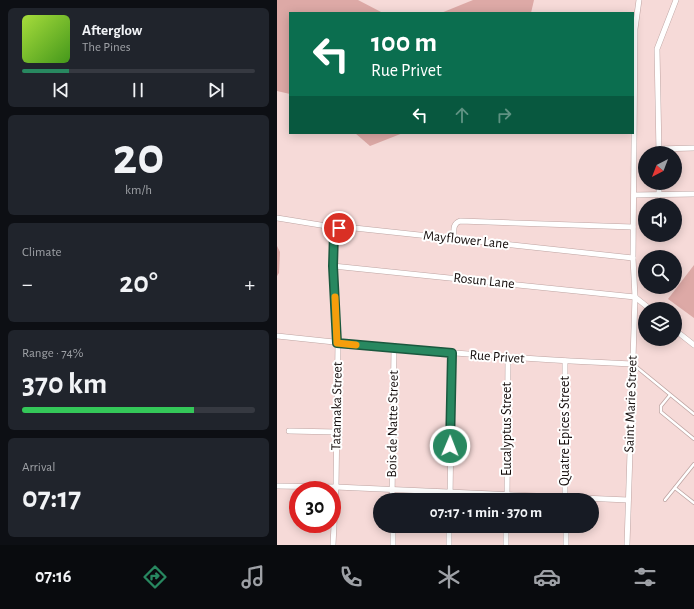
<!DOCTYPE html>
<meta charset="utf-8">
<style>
:root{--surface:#171b24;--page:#20242c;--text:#f1f3f6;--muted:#9ea1a6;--line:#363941;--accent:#288860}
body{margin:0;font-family:"Alegreya Sans",sans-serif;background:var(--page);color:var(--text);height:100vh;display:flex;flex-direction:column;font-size:15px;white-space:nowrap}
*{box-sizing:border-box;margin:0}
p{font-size:13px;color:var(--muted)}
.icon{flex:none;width:22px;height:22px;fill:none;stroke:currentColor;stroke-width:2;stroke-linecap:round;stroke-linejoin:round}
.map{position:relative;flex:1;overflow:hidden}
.drawer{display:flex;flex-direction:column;gap:8px;padding:8px;background:#0d0f14;width:277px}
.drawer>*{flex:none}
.banner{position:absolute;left:12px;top:12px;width:345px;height:122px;border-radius:0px;box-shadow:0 2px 10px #0003;background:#0b6e4f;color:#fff;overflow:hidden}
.needle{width:26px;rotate:222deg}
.tools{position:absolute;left:361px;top:146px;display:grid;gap:8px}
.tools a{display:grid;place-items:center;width:44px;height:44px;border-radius:50%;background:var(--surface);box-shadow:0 2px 10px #0003;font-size:20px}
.speed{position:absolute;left:12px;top:481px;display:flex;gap:8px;font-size:20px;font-weight:700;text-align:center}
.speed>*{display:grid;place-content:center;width:52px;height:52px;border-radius:50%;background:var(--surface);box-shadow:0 2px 10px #0003;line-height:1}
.speed .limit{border:6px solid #d22;background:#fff;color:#111}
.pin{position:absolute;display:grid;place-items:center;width:34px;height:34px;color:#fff;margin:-17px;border:2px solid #fff;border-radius:50%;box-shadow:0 1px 4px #0007}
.me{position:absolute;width:44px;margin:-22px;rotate:1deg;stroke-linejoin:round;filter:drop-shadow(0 0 3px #0008)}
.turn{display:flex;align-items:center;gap:14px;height:84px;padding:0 16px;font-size:18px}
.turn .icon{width:52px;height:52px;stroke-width:2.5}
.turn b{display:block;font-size:28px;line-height:34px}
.lanes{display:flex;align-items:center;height:38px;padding:0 16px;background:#0003;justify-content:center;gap:20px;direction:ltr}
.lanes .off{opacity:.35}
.big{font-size:30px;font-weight:700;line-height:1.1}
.drawer .tile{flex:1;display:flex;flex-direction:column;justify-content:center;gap:6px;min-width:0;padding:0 14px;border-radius:6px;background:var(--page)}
.drawer .dial{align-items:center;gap:0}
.dial b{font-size:52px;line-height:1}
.song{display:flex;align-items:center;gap:12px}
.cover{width:48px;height:48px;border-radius:6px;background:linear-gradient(135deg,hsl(80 70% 55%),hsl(100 70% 35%))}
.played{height:4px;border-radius:2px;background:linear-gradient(90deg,var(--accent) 20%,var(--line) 20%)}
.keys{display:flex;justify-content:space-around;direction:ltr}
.heat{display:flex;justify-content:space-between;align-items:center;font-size:22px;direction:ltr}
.charge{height:6px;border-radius:3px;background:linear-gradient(90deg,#34c759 74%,var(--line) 0)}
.trip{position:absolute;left:96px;top:493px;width:226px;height:40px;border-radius:20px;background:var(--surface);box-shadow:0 2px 10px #0003;font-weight:700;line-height:40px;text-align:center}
.tabs{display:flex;height:64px;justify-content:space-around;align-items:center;background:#090b0e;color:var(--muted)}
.tabs .icon{width:28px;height:28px}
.tabs .active{color:var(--accent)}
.tabs b{font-size:18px;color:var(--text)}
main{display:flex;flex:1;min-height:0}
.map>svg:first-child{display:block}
.green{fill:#dda9a6}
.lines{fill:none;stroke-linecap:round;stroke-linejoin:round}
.service-casing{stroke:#bea4a2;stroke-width:4}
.minor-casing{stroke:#bea4a2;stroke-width:6}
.service{stroke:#fff;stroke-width:2.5}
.minor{stroke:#fff;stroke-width:5}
.route-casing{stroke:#1a583e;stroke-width:10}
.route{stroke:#288860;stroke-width:7}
.slow{stroke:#f59e0b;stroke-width:7}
.labels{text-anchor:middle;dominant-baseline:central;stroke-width:4;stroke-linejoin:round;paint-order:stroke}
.street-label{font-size:14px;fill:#150d0c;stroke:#fff}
</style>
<main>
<section class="drawer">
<div class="tile">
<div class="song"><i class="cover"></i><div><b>Afterglow</b><p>The Pines</p></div></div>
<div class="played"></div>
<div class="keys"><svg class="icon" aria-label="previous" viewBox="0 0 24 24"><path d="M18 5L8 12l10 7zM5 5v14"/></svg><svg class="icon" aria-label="pause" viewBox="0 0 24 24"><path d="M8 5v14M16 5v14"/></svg><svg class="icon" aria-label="next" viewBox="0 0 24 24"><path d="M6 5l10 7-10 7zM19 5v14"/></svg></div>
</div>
<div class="tile dial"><b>20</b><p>km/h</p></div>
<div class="tile"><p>Climate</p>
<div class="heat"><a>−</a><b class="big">20°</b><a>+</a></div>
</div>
<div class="tile"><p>Range · 74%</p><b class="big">370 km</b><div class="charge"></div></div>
<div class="tile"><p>Arrival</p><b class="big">07:17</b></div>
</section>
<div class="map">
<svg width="417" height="545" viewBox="0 0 417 545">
<rect width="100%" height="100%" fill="#f6dad8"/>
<g class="green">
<path d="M0,0H81L106,13H13V94L0,91Z"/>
<path d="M196,0H257L254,13H164Z"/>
<path d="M78,133H126L93,146Z"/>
<path d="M0,246L3,252L2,273L0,276Z"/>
<path d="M417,265V318L391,299Z"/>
</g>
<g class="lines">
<g class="service-casing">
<g id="service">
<path d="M357,365L417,414"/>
<path d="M393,395L384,406V412L417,439"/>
<path d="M398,488L417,503"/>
<path d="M388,500L417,464"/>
</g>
</g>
<g class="minor-casing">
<g id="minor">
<path d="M382,149L417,148"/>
<path d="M382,153L380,49L399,0"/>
<path d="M382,183V195"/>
<path d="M357,195L417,194"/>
<path d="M0,218L62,228"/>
<path d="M177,238C177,231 175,224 183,221L356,227"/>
<path d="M56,266L358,297"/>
<path d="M358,297L373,309"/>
<path d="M398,330L417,345"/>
<path d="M0,336C118,349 237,359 355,364"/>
<path d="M12,431L60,432"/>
<path d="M0,486L59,487L351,500"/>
<path d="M115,500L117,348"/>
<path d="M173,500L175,353"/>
<path d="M230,500L231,358"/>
<path d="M288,500V361"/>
<path d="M116,526V545"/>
<path d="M289,526V545"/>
<path d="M56,545L59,487L61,343L56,266L57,233L62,228L68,227L356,258"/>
<path d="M172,545V526"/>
<path d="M229,545V526"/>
<path d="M350,545L358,297L356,258L358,29L362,0"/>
</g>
</g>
<use href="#service" class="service"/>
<use href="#minor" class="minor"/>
</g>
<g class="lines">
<g class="route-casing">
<path id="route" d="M62,228L57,233L56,266L60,343L175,353L173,446"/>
</g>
<use href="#route" class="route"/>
<path class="slow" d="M58,297L60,343L79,345"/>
</g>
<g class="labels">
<g class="street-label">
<text transform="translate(189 240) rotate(6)">Mayflower Lane</text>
<text transform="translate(207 281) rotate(6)">Rosun Lane</text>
<text transform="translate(220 357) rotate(4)">Rue Privet</text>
<text transform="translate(354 404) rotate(-88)">Saint Marie Street</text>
<text transform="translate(60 406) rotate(-89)">Tatamaka Street</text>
<text transform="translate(116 424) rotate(-89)">Bois de Natte Street</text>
<text transform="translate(230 429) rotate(-90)">Eucalyptus Street</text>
<text transform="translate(288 431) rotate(-90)">Quatre Epices Street</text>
</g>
</g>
</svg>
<div class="tools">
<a><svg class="needle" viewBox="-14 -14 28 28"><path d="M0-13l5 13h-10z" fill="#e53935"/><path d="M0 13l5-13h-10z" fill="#9ea1a6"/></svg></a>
<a><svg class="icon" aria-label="sound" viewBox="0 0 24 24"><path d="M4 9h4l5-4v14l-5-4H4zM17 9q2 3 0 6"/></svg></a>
<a><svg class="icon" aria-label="search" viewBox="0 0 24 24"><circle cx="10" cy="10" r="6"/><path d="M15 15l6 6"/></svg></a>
<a><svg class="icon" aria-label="layers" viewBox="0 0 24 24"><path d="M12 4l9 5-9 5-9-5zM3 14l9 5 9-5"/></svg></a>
</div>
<div class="speed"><div class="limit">30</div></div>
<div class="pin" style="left:62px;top:228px;background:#d93025"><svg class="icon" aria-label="arrive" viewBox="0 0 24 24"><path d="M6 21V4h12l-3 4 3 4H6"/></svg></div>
<svg class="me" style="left:173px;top:446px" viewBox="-20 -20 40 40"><circle r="17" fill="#288860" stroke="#fff" stroke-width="3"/><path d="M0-11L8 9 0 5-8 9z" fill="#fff"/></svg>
<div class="trip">07:17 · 1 min · 370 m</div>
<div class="banner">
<div class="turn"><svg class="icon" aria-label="left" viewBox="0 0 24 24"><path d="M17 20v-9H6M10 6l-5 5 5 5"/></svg><div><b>100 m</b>Rue Privet</div></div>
<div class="lanes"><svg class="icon" aria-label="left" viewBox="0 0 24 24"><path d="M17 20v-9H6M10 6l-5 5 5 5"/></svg><svg class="icon off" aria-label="ahead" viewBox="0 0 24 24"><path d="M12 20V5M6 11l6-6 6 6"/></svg><svg class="icon off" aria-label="right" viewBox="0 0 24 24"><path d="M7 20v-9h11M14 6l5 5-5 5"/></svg></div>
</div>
</div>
</main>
<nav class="tabs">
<b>07:16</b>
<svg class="icon active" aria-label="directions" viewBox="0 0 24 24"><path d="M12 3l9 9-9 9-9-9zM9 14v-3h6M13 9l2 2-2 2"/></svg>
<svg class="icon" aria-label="music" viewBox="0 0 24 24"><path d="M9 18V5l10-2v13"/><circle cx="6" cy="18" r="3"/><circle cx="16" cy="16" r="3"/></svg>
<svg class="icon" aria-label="phone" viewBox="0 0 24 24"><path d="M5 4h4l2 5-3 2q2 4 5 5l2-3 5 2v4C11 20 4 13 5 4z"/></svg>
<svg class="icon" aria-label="climate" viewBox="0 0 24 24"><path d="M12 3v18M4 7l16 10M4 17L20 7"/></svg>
<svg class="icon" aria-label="car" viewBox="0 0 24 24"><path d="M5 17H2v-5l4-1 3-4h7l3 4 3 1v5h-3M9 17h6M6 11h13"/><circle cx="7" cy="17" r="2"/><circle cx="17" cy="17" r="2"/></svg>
<svg class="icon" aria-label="filters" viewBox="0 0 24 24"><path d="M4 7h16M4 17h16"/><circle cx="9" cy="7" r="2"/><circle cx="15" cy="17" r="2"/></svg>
</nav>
